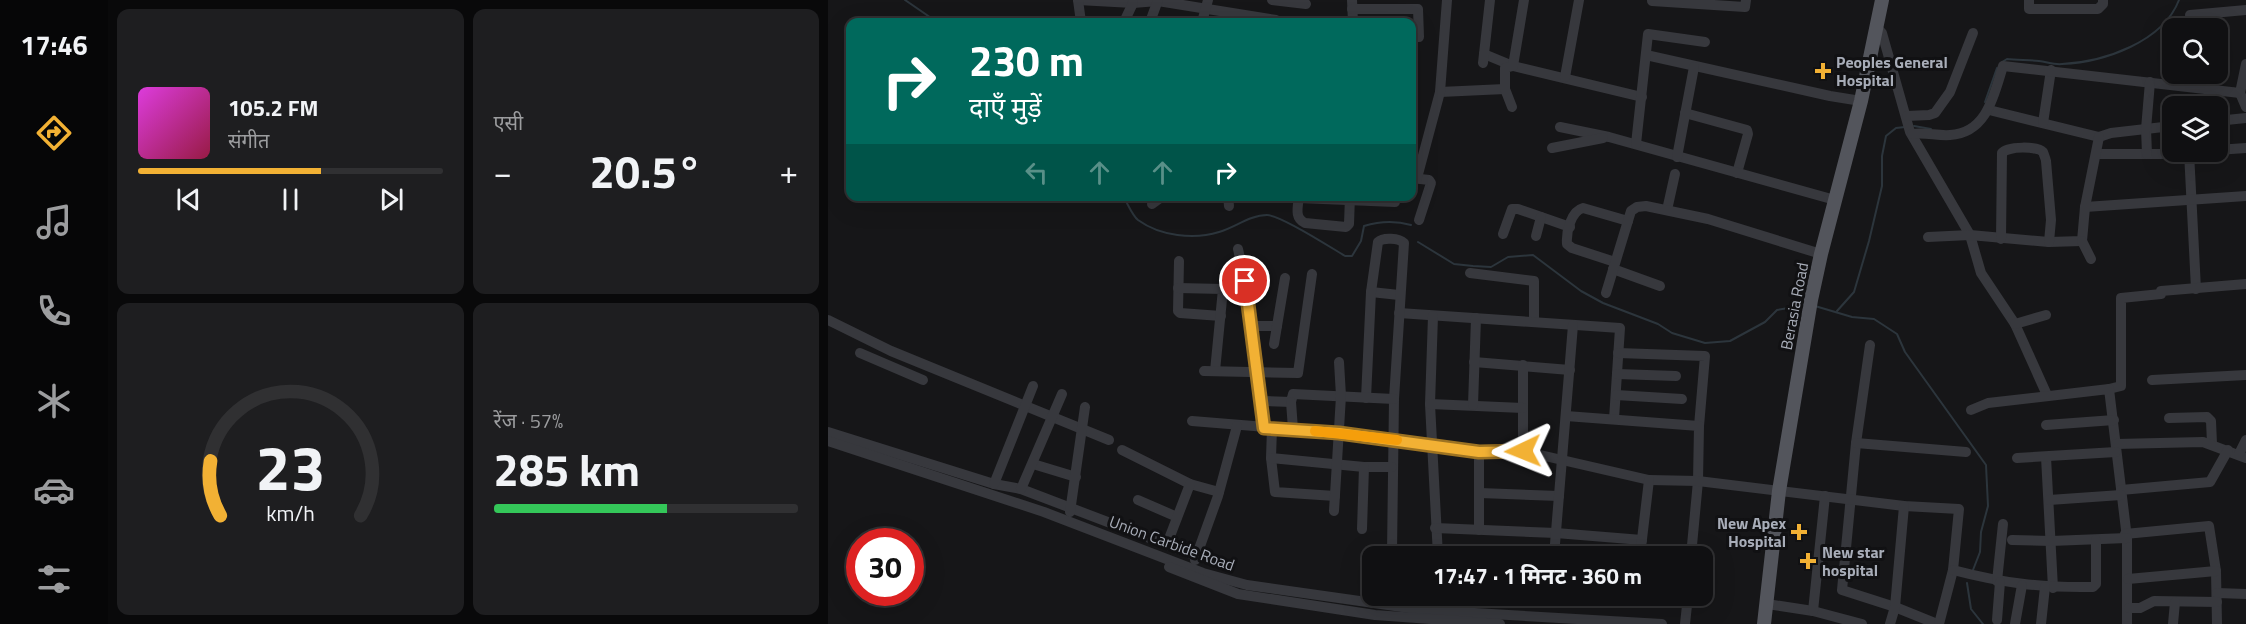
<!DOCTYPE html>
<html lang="hi">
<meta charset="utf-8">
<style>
:root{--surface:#101012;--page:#1e1e20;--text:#f1f3f6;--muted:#9c9d9f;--line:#303032;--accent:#f2b134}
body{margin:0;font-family:"Titillium Web","Noto Sans Devanagari",sans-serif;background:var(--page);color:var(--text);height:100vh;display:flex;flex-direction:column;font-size:22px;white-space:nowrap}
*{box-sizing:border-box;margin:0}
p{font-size:20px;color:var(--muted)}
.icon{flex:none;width:33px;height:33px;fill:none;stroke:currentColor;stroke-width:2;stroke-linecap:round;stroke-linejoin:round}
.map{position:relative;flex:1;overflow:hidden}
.drawer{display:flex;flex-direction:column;gap:9px;padding:9px;background:#09090a;width:720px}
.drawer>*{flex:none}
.top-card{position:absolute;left:18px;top:18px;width:570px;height:183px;border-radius:12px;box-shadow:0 6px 24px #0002,0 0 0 2px var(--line);background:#00695c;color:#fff;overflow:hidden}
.controls{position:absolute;left:1334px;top:18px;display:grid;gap:12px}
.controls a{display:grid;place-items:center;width:66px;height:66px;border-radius:12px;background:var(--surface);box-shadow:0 6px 24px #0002,0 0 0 2px var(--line);font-size:30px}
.speed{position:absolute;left:18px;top:528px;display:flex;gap:12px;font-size:30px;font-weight:700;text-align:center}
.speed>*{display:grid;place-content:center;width:78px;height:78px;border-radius:50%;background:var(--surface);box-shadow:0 6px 24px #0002,0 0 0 2px var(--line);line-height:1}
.speed .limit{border:9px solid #d22;background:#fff;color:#111}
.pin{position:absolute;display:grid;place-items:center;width:51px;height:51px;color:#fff;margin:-26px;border:3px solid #fff;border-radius:50%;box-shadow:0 2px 6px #0007}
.me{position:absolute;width:66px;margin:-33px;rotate:268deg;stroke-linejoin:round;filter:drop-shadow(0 0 4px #0008)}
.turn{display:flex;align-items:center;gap:21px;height:126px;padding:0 24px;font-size:27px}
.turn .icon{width:78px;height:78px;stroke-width:2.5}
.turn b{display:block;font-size:42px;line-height:51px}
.lanes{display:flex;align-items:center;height:57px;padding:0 24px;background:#0003;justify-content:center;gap:30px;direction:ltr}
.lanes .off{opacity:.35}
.big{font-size:45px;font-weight:700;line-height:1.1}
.drawer .card{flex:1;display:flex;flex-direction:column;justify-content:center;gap:9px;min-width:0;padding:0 21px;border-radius:12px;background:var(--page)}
.drawer .dial{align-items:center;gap:0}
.dial svg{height:156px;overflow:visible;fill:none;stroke:var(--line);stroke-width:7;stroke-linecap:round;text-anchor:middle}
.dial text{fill:var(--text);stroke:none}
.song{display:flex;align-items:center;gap:18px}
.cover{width:72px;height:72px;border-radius:9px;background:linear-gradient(135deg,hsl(300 70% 55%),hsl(340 70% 35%))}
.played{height:6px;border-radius:3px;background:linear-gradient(90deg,var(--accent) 60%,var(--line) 60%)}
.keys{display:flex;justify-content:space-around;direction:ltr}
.heat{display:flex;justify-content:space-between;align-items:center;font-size:33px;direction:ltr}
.charge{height:9px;border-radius:4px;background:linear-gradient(90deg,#34c759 57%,var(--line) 0)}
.drawer .tiles{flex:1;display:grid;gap:9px;grid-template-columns:repeat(2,1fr)}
.trip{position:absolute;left:534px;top:546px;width:351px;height:60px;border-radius:12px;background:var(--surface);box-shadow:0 6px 24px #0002,0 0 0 2px var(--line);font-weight:700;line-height:60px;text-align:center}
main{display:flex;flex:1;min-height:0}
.menu{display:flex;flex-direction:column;width:108px;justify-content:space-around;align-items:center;background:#060607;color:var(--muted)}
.menu .icon{width:42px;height:42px}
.menu .on{color:var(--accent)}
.menu b{font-size:27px;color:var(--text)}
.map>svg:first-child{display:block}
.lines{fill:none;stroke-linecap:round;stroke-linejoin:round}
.stream{stroke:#2c353c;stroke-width:2}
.minor{stroke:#37383d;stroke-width:10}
.major{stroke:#53555c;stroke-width:14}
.route-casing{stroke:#9d7322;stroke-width:15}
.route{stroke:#f2b134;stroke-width:10}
.slow{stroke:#f59e0b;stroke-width:10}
.poi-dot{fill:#f2b134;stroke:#111113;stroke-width:2}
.labels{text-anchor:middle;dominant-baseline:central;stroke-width:6;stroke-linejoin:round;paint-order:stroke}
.poi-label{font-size:16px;font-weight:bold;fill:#a8adb8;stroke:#111113;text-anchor:start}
.street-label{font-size:16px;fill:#a8adb8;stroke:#111113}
</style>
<main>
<nav class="menu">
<b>17:46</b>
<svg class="icon on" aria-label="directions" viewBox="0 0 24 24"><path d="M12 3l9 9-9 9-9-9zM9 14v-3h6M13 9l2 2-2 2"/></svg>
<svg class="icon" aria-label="music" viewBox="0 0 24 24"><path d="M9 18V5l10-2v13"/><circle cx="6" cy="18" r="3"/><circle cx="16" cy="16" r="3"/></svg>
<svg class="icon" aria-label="phone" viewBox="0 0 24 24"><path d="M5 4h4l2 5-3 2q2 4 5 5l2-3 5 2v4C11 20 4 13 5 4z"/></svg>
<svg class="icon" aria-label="climate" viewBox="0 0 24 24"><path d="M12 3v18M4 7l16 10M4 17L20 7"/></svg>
<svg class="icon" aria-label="car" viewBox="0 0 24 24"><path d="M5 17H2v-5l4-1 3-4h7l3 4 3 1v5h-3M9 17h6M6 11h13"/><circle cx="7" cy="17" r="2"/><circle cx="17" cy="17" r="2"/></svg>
<svg class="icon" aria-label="filters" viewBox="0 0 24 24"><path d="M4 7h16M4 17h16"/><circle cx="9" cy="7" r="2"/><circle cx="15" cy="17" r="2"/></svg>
</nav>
<section class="drawer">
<div class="tiles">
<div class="card">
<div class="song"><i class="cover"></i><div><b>105.2 FM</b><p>संगीत</p></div></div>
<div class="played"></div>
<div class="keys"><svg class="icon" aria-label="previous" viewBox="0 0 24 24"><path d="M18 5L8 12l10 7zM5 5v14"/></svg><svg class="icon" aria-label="pause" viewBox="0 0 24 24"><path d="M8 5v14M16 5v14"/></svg><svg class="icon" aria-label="next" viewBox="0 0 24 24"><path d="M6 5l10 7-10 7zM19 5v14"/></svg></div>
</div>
<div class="card"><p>एसी</p>
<div class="heat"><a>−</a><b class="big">20.5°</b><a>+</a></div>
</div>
<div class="card dial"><svg viewBox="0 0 100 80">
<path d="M14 69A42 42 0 1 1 86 69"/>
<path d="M14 69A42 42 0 0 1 9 41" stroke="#f2b134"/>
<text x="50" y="56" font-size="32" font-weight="700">23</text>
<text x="50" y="72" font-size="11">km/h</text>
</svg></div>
<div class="card"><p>रेंज · 57%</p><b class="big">285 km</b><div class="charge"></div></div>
</div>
</section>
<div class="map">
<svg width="1418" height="624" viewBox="0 0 1418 624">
<rect width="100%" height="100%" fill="#161618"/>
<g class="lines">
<g class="stream">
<path d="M77,0L109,22"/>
<path d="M1174,62L1179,59C1189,60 1201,60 1211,61C1219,62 1227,65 1234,64C1276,62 1335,42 1351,0"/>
<path d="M1157,102L1169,68"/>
<path d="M1086,126L1103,129"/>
<path d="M295,196C300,204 304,215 310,220C332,236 366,240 391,232C406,228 422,215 439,215C453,215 502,247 517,256H524L533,241L536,226C552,221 566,220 583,225"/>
<path d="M590,242L626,264L645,266L663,267L680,257L705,255L753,291L775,303L830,324L844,333L877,343L902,341L937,322L949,310L978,305"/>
<path d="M987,306L1024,317L1046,319L1069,334L1077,352L1158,465L1160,506L1153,532L1152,552L1145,570"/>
<path d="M1009,311L1026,292L1041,241L1054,186V156L1058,136L1068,128L1077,127"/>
<path d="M1139,583L1143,609L1155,624"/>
</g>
<g class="minor">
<path d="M250,0L305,3L330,1L448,20"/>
<path d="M250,0L253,22"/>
<path d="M444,0L478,4"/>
<path d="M524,0L525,22"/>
<path d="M1201,0V9H1270L1275,4V0"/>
<path d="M824,1L917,7L918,0"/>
<path d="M524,9H590L591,37H584"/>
<path d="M1362,15L1418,10"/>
<path d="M282,22H287"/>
<path d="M296,22L305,3"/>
<path d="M322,22L330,0"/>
<path d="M374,22L380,0"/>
<path d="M1048,27L1054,33L1082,132L1142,235L1153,273L1187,324L1219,395"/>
<path d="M656,54L685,66L814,97"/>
<path d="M818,55L1002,96L1033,101"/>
<path d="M655,63L662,0"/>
<path d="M1418,64L1412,93L1418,107"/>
<path d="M737,77L751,0"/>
<path d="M612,92L677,89"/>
<path d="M684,107L677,89V68L685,66L696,0"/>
<path d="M1161,110L1271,137L1283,133L1344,126"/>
<path d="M857,113L919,130L920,134L909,173"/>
<path d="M1079,116L1101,115L1107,113L1122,92L1145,33"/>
<path d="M1389,121L1418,118"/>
<path d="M1215,123L1223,70"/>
<path d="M732,127L781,137L1007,200"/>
<path d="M1084,134C1097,132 1109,136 1122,135C1159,133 1166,95 1175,66L1412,93"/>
<path d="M808,144L820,34L877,42"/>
<path d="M724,148L775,138"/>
<path d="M1389,150L1418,148"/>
<path d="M1361,152L1368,289"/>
<path d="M1268,154H1332L1368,152"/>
<path d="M1319,154L1318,129L1322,82"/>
<path d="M849,157L866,67"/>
<path d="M584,178L601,180L603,183L591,220"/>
<path d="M589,178L612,92L619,0"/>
<path d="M400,196L401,206"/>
<path d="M471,196C470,207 466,218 477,223L518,227L521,224L522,196"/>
<path d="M434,198V196"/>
<path d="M471,198L567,202"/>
<path d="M324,204L335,196"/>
<path d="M1257,207L1418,196"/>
<path d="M839,210L847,174"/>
<path d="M675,234L684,209H690L742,227"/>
<path d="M708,236L713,217"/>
<path d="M1100,237L1142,235L1221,242L1254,241L1257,207L1271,137"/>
<path d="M1173,239L1174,153C1179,146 1210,146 1215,152C1215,152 1218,160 1218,161L1223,220L1221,242"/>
<path d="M1254,241L1263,259"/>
<path d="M410,249C423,307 432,368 436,427"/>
<path d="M351,261L350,311L352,313L393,316"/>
<path d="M787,262L744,248L739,244C738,232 743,211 755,208L800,221"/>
<path d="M785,269L832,286"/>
<path d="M642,273L706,281V322"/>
<path d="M350,288L395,289L387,371"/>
<path d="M543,292L571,295"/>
<path d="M778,293L803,211L809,207L818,206L880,219L993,254"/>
<path d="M571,313L792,328L786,419"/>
<path d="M605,316L602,404L610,556"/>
<path d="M0,320L63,351L281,440"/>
<path d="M1187,324L1218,315"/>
<path d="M424,326H449"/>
<path d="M446,344L457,278"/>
<path d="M1042,345L1028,443L1014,590L1067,607L1109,624"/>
<path d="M32,353L95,380"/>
<path d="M790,353L877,356L871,426"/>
<path d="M646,362L742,370"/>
<path d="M695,365V451"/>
<path d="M376,371L470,373L484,274"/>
<path d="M789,374L848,376"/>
<path d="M1324,380L1418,375"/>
<path d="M1281,389L1293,386V298L1333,294V291L1418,284"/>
<path d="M788,395L854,399"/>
<path d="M538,398L543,292L550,242C555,237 571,238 576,243L566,399L564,552"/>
<path d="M434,401L463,402L465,394L566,399"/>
<path d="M463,402L465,429"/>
<path d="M602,404L695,408"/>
<path d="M645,405L648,318"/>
<path d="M1143,410L1160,403L1281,389L1299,538V624"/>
<path d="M738,416L871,426L870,481L863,556"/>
<path d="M1341,418L1379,417L1383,421L1384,444"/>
<path d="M364,421L511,433L651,452L695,451L821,480L870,481L1076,506L1131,509L1125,570L1111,624"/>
<path d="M1218,425L1286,420"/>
<path d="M444,428L443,458L447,492L507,496"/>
<path d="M0,432L166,484L193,489L369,556"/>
<path d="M0,441L216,512L375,573L419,585L595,610L834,624"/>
<path d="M1028,443L1138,452"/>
<path d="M1288,444L1375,442L1418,458"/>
<path d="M294,450L362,484L391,492"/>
<path d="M1411,454L1418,440"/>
<path d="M1218,457L1225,588"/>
<path d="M443,458L536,467H564"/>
<path d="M1189,458L1288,452"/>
<path d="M205,464L248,477"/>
<path d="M166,484L205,386"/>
<path d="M193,489L234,394"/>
<path d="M1293,490L1382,482L1400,450"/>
<path d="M652,493L731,496"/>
<path d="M310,500L349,517"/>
<path d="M1221,500L1293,495"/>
<path d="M506,511L513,396L511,362"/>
<path d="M242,512L257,407"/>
<path d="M607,528L728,533L814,540"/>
<path d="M534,529L536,467"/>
<path d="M651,530V452"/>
<path d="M1297,534L1381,526L1388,571L1389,624"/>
<path d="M1184,540L1223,541L1299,538"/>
<path d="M339,544L362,484"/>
<path d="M726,556L745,325"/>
<path d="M812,556L821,480"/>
<path d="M367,560L390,496L409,426"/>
<path d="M341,567L410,594L547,615L672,624"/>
<path d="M1125,570C1175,583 1213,588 1265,587L1268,584V540"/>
<path d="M1300,579L1388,571"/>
<path d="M1169,581L1175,524"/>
<path d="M1389,593L1418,594"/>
<path d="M939,604L985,611L1034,624"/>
<path d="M1301,608H1312L1326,601L1389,602"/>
<path d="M985,611L997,496"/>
<path d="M1169,620L1172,582"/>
<path d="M857,624L860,596"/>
<path d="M1062,624L1067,607L1076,506"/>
<path d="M1187,624L1194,585"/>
<path d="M1213,624L1217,587"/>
<path d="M1345,624L1347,602"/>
</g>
<path class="major" d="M936,624L951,491L983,300L993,254L1033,101L1054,0"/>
</g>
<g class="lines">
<g class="route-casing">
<path id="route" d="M417,281L436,428L511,433L651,452L695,451"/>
</g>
<use href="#route" class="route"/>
<path class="slow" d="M487,431L569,440"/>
</g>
<g class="poi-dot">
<path d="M992 62h6v6h6v6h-6v6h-6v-6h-6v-6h6z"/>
<path d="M968 523h6v6h6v6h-6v6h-6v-6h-6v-6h6z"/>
<path d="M977 552h6v6h6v6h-6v6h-6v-6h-6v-6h6z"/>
</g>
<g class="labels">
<g class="poi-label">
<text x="1008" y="62">Peoples General<tspan x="1008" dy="18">Hospital</tspan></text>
<text x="958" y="523" text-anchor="end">New Apex<tspan x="958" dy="18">Hospital</tspan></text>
<text x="994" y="552">New star<tspan x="994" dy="18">hospital</tspan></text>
</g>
<g class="street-label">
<text transform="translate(966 306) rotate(-79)">Berasia Road</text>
<text transform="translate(344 543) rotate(20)">Union Carbide Road</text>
</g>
</g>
</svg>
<div class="controls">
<a><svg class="icon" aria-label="search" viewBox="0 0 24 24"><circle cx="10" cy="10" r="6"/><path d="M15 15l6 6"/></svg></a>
<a><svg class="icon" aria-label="layers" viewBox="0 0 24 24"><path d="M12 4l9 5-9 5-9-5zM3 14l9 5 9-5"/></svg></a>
</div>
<div class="speed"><div class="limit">30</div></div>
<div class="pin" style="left:417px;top:281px;background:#d93025"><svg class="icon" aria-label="arrive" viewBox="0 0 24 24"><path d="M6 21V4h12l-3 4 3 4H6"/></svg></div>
<svg class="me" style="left:695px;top:451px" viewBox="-20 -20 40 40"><path d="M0-17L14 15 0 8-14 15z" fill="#f2b134" stroke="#fff" stroke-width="4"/></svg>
<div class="trip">17:47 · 1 मिनट · 360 m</div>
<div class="top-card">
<div class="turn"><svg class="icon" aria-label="right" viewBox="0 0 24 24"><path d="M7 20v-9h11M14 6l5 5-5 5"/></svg><div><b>230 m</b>दाएँ मुड़ें</div></div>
<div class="lanes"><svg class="icon off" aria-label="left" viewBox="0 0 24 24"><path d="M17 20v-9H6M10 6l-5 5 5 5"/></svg><svg class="icon off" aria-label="ahead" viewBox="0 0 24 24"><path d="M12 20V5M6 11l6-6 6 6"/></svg><svg class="icon off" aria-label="ahead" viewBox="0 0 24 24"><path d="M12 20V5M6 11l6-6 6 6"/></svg><svg class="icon" aria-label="right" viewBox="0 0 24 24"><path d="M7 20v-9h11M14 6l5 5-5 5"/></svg></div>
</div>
</div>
</main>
